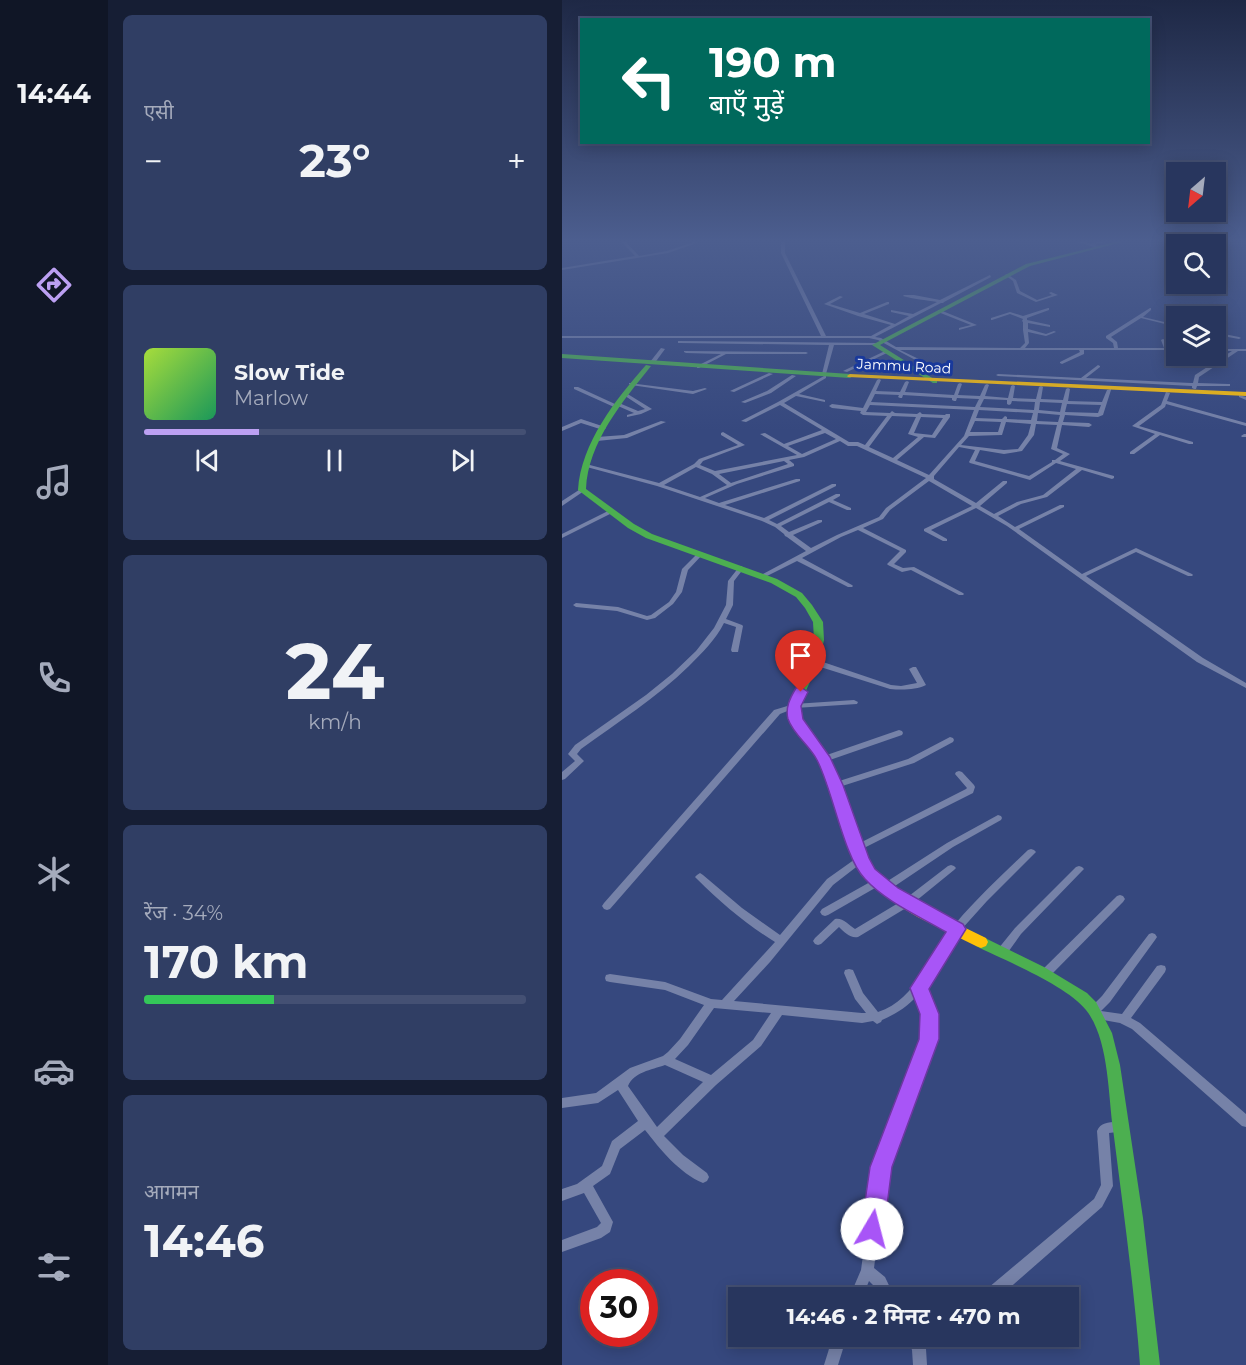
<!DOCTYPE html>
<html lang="hi">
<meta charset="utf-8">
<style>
:root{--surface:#28365e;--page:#303e64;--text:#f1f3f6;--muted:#a5abbc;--line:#445073;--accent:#bca0f2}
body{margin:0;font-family:Montserrat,"Noto Sans Devanagari",sans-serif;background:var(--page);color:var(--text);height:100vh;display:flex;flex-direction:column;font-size:22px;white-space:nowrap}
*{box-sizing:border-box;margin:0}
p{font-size:20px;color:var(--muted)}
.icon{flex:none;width:33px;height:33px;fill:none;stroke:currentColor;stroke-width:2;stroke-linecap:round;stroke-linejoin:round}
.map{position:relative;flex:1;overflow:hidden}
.sheet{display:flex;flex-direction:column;gap:15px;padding:15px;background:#161e34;width:454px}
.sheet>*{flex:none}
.guide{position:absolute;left:18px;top:18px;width:570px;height:126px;border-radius:0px;box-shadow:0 3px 15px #0003,0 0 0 2px var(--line);background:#00695c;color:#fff;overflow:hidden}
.needle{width:39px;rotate:208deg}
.buttons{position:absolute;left:604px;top:162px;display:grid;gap:12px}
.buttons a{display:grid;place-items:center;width:60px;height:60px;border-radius:0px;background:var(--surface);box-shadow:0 3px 15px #0003,0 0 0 2px var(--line);font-size:30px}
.speed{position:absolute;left:18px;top:1269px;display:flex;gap:12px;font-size:30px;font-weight:700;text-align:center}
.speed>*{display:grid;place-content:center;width:78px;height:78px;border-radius:50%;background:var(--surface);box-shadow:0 3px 15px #0003,0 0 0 2px var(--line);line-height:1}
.speed .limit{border:9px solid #d22;background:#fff;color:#111}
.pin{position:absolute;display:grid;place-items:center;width:51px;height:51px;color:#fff;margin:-62px -26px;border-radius:50% 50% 50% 0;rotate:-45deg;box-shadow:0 0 6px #0007}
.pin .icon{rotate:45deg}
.me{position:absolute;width:66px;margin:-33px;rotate:8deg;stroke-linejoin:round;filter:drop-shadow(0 0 4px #0008)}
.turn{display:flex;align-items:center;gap:21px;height:126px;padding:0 30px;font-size:27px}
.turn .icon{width:78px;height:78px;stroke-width:2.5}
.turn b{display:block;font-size:42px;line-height:51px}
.big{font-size:45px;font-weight:700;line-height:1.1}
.sheet .tile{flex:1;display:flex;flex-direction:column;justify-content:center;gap:9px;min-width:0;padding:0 21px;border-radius:9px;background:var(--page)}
.sheet .dial{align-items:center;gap:0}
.dial b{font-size:78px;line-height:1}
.song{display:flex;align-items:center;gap:18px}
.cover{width:72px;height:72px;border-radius:9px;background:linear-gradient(135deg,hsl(80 70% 55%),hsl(150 70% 35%))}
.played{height:6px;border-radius:3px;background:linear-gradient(90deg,var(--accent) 30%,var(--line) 30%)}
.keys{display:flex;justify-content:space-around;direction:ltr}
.heat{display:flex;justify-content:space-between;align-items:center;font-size:33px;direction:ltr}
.charge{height:9px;border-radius:4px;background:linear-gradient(90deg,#34c759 34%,var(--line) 0)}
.trip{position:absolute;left:166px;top:1287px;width:351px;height:60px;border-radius:0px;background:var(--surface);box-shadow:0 3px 15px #0003,0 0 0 2px var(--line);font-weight:700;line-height:60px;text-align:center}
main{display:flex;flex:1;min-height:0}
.dock{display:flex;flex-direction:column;width:108px;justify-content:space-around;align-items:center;background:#101626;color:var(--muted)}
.dock .icon{width:42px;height:42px}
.dock .on{color:var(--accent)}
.dock b{font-size:27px;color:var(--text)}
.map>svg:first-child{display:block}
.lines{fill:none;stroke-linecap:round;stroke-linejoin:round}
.street{fill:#7682a8;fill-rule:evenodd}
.fast{fill:#4caf50;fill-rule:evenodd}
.slow{fill:#ffc107;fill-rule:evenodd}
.route{fill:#a855f7;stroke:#6d37a1;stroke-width:1.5}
.labels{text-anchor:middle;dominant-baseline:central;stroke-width:6;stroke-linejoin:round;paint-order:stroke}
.far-street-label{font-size:14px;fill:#fff;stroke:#19399b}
</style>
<main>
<nav class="dock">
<b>14:44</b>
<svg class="icon on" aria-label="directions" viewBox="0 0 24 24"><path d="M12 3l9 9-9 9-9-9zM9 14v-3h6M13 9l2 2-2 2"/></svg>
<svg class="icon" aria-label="music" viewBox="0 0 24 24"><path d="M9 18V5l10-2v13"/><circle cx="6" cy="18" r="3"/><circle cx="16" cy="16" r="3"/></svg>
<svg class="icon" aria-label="phone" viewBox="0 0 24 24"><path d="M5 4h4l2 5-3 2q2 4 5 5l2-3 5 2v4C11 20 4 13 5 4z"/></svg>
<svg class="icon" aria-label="climate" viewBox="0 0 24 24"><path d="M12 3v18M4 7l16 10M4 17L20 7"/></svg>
<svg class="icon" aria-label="car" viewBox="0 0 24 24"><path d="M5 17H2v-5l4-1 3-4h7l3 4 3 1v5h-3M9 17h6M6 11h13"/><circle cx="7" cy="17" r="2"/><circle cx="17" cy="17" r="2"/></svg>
<svg class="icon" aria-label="filters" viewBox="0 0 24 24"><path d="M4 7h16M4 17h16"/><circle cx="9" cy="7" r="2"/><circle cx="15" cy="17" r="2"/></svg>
</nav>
<section class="sheet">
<div class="tile"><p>एसी</p>
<div class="heat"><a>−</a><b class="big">23°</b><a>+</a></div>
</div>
<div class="tile">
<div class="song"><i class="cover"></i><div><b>Slow Tide</b><p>Marlow</p></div></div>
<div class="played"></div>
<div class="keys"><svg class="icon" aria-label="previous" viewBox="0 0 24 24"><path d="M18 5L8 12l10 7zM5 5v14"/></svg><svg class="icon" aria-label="pause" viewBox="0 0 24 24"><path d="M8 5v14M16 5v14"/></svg><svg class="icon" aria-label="next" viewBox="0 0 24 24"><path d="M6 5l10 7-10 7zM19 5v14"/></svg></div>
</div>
<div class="tile dial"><b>24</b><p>km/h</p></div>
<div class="tile"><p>रेंज · 34%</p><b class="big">170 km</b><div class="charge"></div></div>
<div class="tile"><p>आगमन</p><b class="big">14:46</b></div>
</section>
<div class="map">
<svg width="684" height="1365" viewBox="0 0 684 1365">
<rect width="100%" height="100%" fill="#36487e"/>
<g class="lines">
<g class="street">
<path d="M57,239H61L77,256L105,251L132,242L135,243L106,253L0,270V268L73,256Z"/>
<path d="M214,239H218L223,242V253L264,336H309L329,325L296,316L262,304L278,296L281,297L268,304L298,313L325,302H327V304L302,314L333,324L347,316L329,312V310L351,314L375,302C364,300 351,299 341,296L342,295H352L378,300L428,275L429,277L382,302L381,303H379L313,337L319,338L334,347L458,348L463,343L461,330V322L460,321L461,319L448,314L430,320H429V318L448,312L461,316L486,308H487V310L465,318V320L488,325V327L466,323V329L484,334L492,331L494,332L484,336L466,332L467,343L463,348H552L551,343L544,338V336L588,308H589V310L581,317L615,325V327L579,318L549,337L555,342L556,348H602L599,340L601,339L603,340L607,348H615V350H522V354L500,364L498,363V362L518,352L517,350H338L361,361V363H359L316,340L307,338H0V336H259L219,253V242Z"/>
<path d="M506,239C513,239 519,242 526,243C534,244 545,239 555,239L532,245L537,246L536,248Z"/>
<path d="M445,274L454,280L458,291L475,300L490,295L487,293L489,292L496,295L474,302L455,293L451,281L443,275Z"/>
<path d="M376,310H378L415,325L397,330V328L409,325L376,312Z"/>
<path d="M657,333L677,337L679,338L677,339L655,335V333Z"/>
<path d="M116,341L314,343L316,344L314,345H272L264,374L262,375L260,374L267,345L118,343H116Z"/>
<path d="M99,348L103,349L92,364H88V362Z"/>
<path d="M654,349H684V351H676L637,377L636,383L666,384H668V386H635L634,389H632L630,388V386L436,376L434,375L436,374L519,378L536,365L538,366V367L524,378L629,383H631L633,375L670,351H654Z"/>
<path d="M122,351L244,352L246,353L244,354H164L137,368H135V366L159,354L124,353L122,352Z"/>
<path d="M323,351L327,352L285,372L281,371Z"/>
<path d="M207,373L211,374L172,392L168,391Z"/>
<path d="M230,375L234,376L209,393L183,403L179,402L205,391Z"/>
<path d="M262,376H264V378L237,394L263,400V402L234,396L222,403L287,442H296L303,445L325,416L301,415L298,413L299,411L270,408L267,406L270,404L301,408L315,380L317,379L319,380L314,391L338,392L343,382L345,381L347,382L343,392L392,395L396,384L398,383L400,384L396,395L418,396L423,385L425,384L427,385L423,396L446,398L449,386L451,385L453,386L451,398L474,399L477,387L479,386L481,387L479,399L501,400L504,389L506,388L508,389L506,401L540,402L545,390L549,389V390L541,415L536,417L503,415L501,422L527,423L530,425L527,427L500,425L495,448L508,454L498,461L552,476V478L550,479L520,470L485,497L459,504L436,516L453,527L498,505H502V507L457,529L520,574L574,548L630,574L631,575L630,576H626L574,552L524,576L641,658L684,683V688L635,662L445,526L414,508L369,530L385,539V541H381L362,531V529L410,506L367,481L328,510L321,519L301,528L344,550V552L332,564L341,568L352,567L401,593L402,594L401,595H397L349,570L340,572L326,565L325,564L338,551L296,530L279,537L240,558L290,585L291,586L290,587H286L235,561L203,577H199L198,576L199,575L244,551L225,537L223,536L222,534L213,527L200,521L95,486L21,466L24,464L97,483L132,464L137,459L176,445L159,435V433L161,432L183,445L141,461L138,465L153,471L235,455L198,434L203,433L222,444L260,430L218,405L184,422L179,421L216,402ZM313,394L337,395L336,397L338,398H340L341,395L390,398V400L392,401H394L395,398L417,399L413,407L309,402ZM422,399L445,400V404L447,405L449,404L450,401L473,402L472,410L418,407ZM478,402L500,403L498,412L477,410ZM505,404L539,405L536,413L503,412ZM308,405L412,410L402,436L367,475L335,460L362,437L373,438L388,417V414H384L383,415L360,414L358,412L355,414L333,413L330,411L328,413L304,412ZM417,410L471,413L469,420L445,419V417L443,416L440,419L414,418ZM476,413L498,415L496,422L475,421ZM330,416L354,417L346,434L356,437L331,458L307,447ZM359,417L381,418L370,435L352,433ZM413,421L439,422L436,432H408ZM444,422L469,424L466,435L456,449L442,450L399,445L407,436L440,435ZM474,424L495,425L489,449L501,454L493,460H490V462L467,476L413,461L418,450L442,454L460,451L472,435ZM263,433L274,439L240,454L226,446ZM278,441L286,446H295L364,478L324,508L317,517L275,535L249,548L231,535L260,522V520H256L227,532L219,526L267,502L285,510H289V508L271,500L278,496V494H274L215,524L207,520L274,486V484H270L202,518L163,505L238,481V479H234L157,503L143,498L175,484L232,466V464L227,460L242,457ZM397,447L413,450L407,462L408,463L468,480L494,463L514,469L481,495L455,502L432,514L418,506L445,483V481H441L414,503L372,479V476ZM222,461L226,464L169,483L157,474ZM134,467L150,474L165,485L138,497L102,485Z"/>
<path d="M67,383L131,391L143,388L145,389L131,394L69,385L67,384Z"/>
<path d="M12,387H16L53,404L57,403L76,411L83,409L60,394L64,393L90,409L79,414L65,417V415L72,413L56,406L52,407L12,389Z"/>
<path d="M604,392L608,393L605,401L684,423V426L604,404L603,407L577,426L631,442V444H627L598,435L572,454H568V452L593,434L570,426L599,405Z"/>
<path d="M677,395L684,397V400L677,397Z"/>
<path d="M19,419L43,427L44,428L41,430L19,423L0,431V427Z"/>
<path d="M99,421L104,422L65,438L35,441L32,439L35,437L62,435Z"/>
<path d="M682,434H684V437H680L679,436Z"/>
<path d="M20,488L23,490L22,491L0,506V501Z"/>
<path d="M48,510L51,512L50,513L0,538V534Z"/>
<path d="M138,552L141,554L126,570L120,592L111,604L93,618L85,620L55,611L14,607L11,605L14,603L56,607L85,616L89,615L107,602L114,592L120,569L136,553Z"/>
<path d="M179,566L182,568L172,581L171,605L164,619L180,625L181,626L176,652H170L169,650L174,627L162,623C154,639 140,653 127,666C94,698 56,722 19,749L15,754L22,761L3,779L0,780V772L13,761L6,754L13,745L84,695L110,674L134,651L152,628L164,605L166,581L177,567Z"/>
<path d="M249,660H255L329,685L339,686L355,683L347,669L351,667H354L364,685C354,690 340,690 328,689L249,664L248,662Z"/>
<path d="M292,700L296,702L295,704L233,708L218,714L48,909L45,910L42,909L40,906L42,903L212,710L232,704Z"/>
<path d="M337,730L340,731L341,733L340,735L265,761H259L258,759L259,757Z"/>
<path d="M388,737L391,738L392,740L391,742L352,763L274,788L271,787L270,785L271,783L346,759Z"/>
<path d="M397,771L400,772L412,785L413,787L411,793L298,850L295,851L292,850L291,848L292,846L404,789L405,788L393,774L394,772Z"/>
<path d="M436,815L439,816L440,818L439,820L391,847L327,890L324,891L321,890L319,887L321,884L385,843Z"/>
<path d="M469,849L472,850L474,852L425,901L398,931L362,987L373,1014L372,1039L325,1167L312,1268L323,1277L333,1298H320L313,1287L307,1281L300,1298H287L299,1270L313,1167L362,1039L363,1014L356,995C345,1007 334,1014 320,1020L319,1022L315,1024L311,1021L300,1023L220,1015L199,1046L154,1085L102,1136L121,1155L145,1173L147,1177L145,1181L141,1183C117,1173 98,1149 83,1130L58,1149L48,1174L31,1186L51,1222L48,1232L39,1238L0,1252V1240L35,1227L39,1223L22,1193L0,1201V1189L15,1184L40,1166L50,1141L76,1121L56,1090L36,1103L0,1108V1098L34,1093L68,1068L101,1056L106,1052L118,1039L142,1005L103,990L48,982L44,981L43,978L44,975L48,974L103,982L149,999L160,1000L213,942C184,924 159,903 135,879L133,877L135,875L138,873L141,875L180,908L218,935L265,879L296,857L299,856L302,857L304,859L302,861L271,885L208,962L172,1001L300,1013H304L293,999L282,973L283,970L287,969L291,970L301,993L316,1012C356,999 368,952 394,923C416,897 441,874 466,850ZM152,1008L209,1013L191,1040L149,1075L113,1059L126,1045ZM103,1065L141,1082L95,1127L66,1086C72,1072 89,1070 103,1065Z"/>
<path d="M389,865L392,866L394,868L392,870L349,905L296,937C289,939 282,932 277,927L259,944L256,945L253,944L251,941L253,938L273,919C280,917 287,925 293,929L343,899L386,866Z"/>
<path d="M517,866L520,867L522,869L520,871L459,934L444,955L440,956L436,955L435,952L436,949L453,928L514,867Z"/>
<path d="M317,877L320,878L322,881L320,884L266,915L263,916L260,915L258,912L260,909Z"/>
<path d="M558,895L561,896L563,899L561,902L487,977L483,978L479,977L478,974L479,971L555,896Z"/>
<path d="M590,933L593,934L595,937L593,940L548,1002L539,1011L560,1014L595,966L599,965L603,966L604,969L603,972L569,1018L578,1023L684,1114V1127L680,1126L570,1029L558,1023L530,1018L527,1011L528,1008L540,996L587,934Z"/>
<path d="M559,1122L563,1123L565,1127L563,1131L547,1133L551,1186L540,1207L436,1298H419L420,1293L532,1199L539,1185L535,1131C539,1121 550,1122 559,1122Z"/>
<path d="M271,1336H285L276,1365H262Z"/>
<path d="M344,1336H358L364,1349L365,1365H351L350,1350Z"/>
</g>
<g class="fast">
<path d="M565,239H572L468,266L318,345L375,381V383H371L310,345L464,264Z"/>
<path d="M0,354L288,374L291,376L288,378L0,358Z"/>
<path d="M84,365L89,366C61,401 26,442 24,489L72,524L90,534L215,579L240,593L250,605L261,622L262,640L257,662L237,706L239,720L246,728L244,731H236L229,720L227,706L247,662L252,640L251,622L243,608L234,597L209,583L84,538L66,528L16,490C19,443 54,399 84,365Z"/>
<path d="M419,936L482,967L525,993L534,1002L550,1033L558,1065L581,1218L598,1365H578C572,1286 561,1208 551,1129C546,1094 547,1039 524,1010C504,985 444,961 414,946L412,942L414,938Z"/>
</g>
<g class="slow">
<path d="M288,374L684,392V396L286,377L285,376Z"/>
<path d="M240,724C247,727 251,735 255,741C267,758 276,775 283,794C292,819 295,851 313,871C342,903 387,919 424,938L426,942L424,946L419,948L414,946C377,927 332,910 304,878C282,853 279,814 267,784C259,763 247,746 234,728Z"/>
</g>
</g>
<linearGradient id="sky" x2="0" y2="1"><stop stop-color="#1e2845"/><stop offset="0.56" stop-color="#4c5e8f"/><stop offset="1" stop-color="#4c5e8f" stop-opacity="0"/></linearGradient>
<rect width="684" height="430" fill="url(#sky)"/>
<path class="route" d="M239,687L246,692L239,706L241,719L268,757L281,785L307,858L313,869L336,888L401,924L404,929L367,989L377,1014V1039L330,1167L322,1229L318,1237L310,1240L302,1237L299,1229L308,1167L357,1039L358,1014L348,988L384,932C357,916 324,902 303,879C282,858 271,791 255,760C248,746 231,734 226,719C223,708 228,698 234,688Z"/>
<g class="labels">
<g class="far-street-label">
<text transform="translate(342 366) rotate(3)">Jammu Road</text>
</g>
</g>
</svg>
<div class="buttons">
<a><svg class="needle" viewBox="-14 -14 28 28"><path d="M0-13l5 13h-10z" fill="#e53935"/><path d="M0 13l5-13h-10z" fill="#a5abbc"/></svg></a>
<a><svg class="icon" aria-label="search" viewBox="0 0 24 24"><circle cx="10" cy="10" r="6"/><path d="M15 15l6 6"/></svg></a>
<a><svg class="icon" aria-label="layers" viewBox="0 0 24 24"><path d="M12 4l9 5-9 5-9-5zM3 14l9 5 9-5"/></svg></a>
</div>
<div class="speed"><div class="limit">30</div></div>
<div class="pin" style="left:239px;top:692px;background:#d93025"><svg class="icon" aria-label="arrive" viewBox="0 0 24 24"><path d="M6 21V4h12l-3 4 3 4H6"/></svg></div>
<svg class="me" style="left:310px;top:1229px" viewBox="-20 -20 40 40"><circle r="19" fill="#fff"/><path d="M0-13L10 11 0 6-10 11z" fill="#a855f7"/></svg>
<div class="trip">14:46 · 2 मिनट · 470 m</div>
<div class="guide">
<div class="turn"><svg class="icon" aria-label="left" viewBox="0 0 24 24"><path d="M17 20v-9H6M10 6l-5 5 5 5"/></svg><div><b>190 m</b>बाएँ मुड़ें</div></div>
</div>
</div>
</main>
